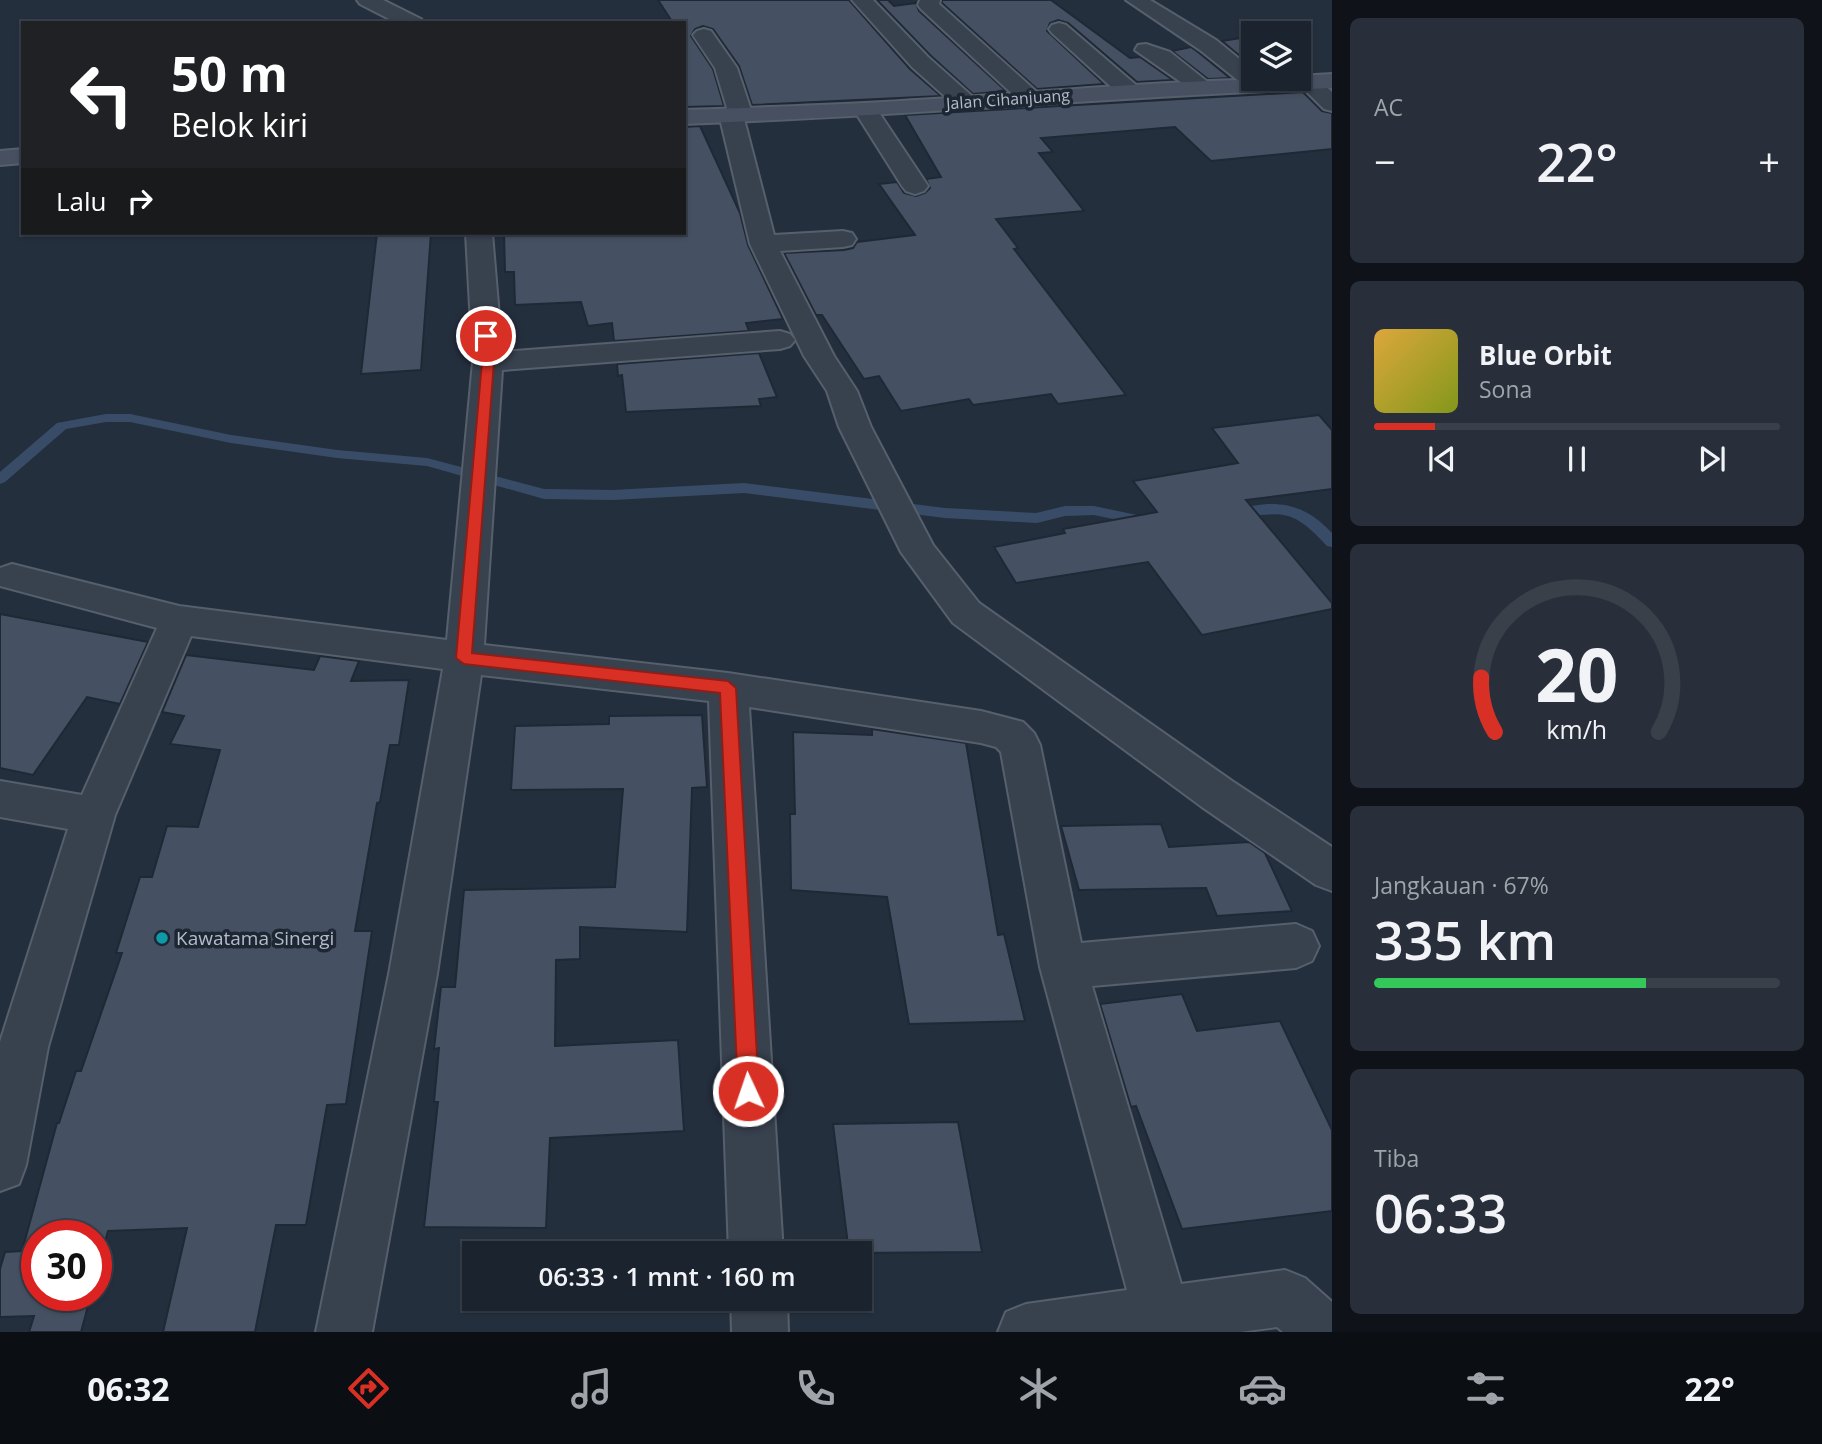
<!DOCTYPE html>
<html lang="id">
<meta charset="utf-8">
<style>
:root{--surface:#1b232e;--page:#282f3a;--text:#f1f3f6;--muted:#a0a4aa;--line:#39404a;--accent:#d93025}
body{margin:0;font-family:"Open Sans",sans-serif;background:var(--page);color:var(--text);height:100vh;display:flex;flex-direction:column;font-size:26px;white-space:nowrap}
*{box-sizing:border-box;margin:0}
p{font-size:23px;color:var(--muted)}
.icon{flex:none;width:38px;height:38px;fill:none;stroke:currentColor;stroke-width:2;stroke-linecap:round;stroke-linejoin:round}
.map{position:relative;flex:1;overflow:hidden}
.panel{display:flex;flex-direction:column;gap:18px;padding:18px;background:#0f1319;width:490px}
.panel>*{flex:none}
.hud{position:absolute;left:21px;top:21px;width:665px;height:214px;border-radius:0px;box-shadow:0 2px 5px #0004,0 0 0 2px var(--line);background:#202124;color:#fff;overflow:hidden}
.controls{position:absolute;left:1241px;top:21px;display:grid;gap:14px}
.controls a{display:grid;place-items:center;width:70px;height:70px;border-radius:0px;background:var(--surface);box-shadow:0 2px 5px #0004,0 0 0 2px var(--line);font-size:35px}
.speed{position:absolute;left:21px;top:1220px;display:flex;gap:14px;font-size:35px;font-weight:700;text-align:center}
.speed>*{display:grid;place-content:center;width:91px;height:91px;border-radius:50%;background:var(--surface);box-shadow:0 2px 5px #0004,0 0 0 2px var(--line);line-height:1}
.speed .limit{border:10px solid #d22;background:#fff;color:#111}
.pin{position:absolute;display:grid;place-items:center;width:60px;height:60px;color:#fff;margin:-30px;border:4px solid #fff;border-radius:50%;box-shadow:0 2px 7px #0007}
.me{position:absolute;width:77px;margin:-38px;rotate:357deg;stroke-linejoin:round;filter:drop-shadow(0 0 5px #0008)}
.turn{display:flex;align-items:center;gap:24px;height:147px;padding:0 35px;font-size:32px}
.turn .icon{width:91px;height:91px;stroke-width:2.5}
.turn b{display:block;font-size:49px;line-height:60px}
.then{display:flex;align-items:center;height:66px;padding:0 35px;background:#0003;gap:14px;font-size:26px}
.big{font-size:52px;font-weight:600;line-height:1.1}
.panel .widget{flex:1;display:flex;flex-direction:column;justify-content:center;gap:10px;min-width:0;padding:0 24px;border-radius:10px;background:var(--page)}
.panel .dial{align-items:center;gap:0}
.dial svg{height:182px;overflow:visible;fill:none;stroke:var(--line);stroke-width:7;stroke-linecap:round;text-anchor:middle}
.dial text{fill:var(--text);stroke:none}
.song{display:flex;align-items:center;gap:21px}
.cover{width:84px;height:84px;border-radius:10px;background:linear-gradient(135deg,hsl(40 70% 55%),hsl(70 70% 35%))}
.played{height:7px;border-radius:4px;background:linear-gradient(90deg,var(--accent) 15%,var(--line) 15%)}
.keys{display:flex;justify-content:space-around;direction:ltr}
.heat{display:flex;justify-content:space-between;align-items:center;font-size:38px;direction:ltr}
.charge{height:10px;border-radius:5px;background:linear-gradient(90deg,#34c759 67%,var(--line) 0)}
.trip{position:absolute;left:462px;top:1241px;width:410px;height:70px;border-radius:0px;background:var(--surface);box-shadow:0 2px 5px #0004,0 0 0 2px var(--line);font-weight:600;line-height:70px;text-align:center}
.tabs{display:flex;height:112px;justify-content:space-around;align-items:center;background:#0b0e12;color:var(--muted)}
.tabs .icon{width:49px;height:49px}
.tabs .active{color:var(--accent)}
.tabs b{font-size:32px;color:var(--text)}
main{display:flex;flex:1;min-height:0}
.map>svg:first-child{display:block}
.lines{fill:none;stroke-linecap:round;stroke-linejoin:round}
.stream{fill:#394c67;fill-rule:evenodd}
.building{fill:#455162;stroke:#1f2835;stroke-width:2}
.minor-casing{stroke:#565f6c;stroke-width:4}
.secondary-casing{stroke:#565f6c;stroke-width:4}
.minor{fill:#38414e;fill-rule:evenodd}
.secondary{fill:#465061;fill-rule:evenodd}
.route{fill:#d93025;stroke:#8d1f18;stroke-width:2}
.culture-dot{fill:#0f9aa8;stroke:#1d2633;stroke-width:2.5}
.labels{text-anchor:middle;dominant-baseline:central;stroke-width:7;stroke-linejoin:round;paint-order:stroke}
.far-street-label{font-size:16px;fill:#b4bcc9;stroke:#1d2633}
.poi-label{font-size:19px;fill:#b4bcc9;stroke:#1d2633;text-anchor:start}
</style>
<main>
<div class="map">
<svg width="1332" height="1332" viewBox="0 0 1332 1332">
<rect width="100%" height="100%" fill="#242f3e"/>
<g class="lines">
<g class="stream">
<path d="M106,414H130L231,435L337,450L427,458L544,489L613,490L744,483L945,508L1036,513L1065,506H1094L1156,519L1158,522L1151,527L1094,515L1065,516L1037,523L945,518L744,493L613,500L544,499L427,466L337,458L231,443L130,422H106L66,429L5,482L0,484V472L57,423Z"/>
<path d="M1267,504C1295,503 1313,513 1332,533V547L1327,546C1292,508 1284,512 1235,518L1228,513L1235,508Z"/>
</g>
</g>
<g class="building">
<path d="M658,0H849L910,69L941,96L752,105L739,66L713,29L703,26L695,29L691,36L713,69L724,106L684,107V23H673Z"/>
<path d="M877,0H888L894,6L916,3L919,11L1006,91L973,94L930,55Z"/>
<path d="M942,0H1051L1130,58L1140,57L1173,80L1137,82L1068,23L1058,20L1050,23L1047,31L1104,84L1037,89L942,3Z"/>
<path d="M1253,36V67L1222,41Z"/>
<path d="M1191,47L1198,52L1230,78L1208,79L1172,51Z"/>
<path d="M1303,92L1322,111L1332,113V149L1211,161L1175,127L1041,138L1053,152L1039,153L1084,211L996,219L1018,248L1014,249L1126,395L1058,404L1051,394L973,405L969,399L901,411L879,376L864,379L822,315H816L784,253L844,250L853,248L857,242L915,235L879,184L897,182L904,193L916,196L925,193L930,188L926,179L941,177L905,115Z"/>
<path d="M700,126L740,213L748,245L783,319L746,323L749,331L614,341L612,323L588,326L581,302L515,305L514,272H505L504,233H684V127Z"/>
<path d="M377,233H431L421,370L361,374Z"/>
<path d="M759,353L777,397L759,399L761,406L626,412L622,375L618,376L617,364Z"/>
<path d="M1319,415L1332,430V489L1246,500L1332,603V609L1202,635L1148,562L1016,583L994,547L1065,533L1063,529L1157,512L1133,481L1238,463L1212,428Z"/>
<path d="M0,614L148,642L120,704L87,697L33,775L0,768Z"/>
<path d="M186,655L314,670L320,656L359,661L351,681L409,680L399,745H390L380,802L377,803L355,931H372L346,1104L327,1105L306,1225H276L255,1332H163L187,1228L108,1231L96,1273V1236H37V1295H91L81,1332H29L34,1316L0,1317V1269L5,1252L22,1251L57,1123H59L76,1071H81L122,953H116L140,877H152L167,826L198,827L220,750L170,744L184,716L162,712Z"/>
<path d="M702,715L707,787L692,788L687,932L580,927V959L556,960L555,1046L678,1040L684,1131L550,1138L546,1228L424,1227L438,1102H434L439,1048L434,1049L441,987H455L464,890L615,887L623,789L511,790L515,726L609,724V716Z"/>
<path d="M872,729L966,743L998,935L1004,934L1025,1021L909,1024L887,897L791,890L790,814H795L793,732L872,735Z"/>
<path d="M1161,824L1169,847L1249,842L1265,853L1292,911L1217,916L1206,888L1079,890L1061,826Z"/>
<path d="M1182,994L1197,1031L1280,1021L1332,1130V1211L1182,1229L1136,1106L1131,1107L1100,1004Z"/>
<path d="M958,1122L982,1252L849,1253L833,1124Z"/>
</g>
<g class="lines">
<g class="minor-casing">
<g id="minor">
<path d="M357,0H383L421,19L424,23H397L360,4Z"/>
<path d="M852,0H873L928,57L973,97L976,102L973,107H957L912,67Z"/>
<path d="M920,0H940L939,4L1039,94L1042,99L1039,104H1023L921,9L918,5Z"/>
<path d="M1126,0H1150L1216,40L1253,70V79H1264L1269,85L1266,90H1250L1200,50Z"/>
<path d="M1059,23L1066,25L1136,85L1139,90L1136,95H1120L1052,33L1049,29L1052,25Z"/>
<path d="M704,29L711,31L737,68L752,113L744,119L774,235L843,231L852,233L856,239L852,245L843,247L780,251L834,356L857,391L871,427L933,545L979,603L1232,781L1332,847V891L1316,885L1202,807L953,623L901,552L839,427L827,391L804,356L750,244L719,114L727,108L715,68L693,35L697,31Z"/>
<path d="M1146,44L1170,52L1214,87L1211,92H1195L1135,50L1138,45Z"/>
<path d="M1308,75L1316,77L1332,92V111L1324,109L1297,82L1300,77Z"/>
<path d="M866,103L874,105L928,186L924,191L915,194L906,191L902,186L854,110L858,105Z"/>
<path d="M466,233H492L502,352L780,331L790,334L795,340L790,346L780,349L502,370L484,645L728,673L981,711L1023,722L1034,733L1040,745L1081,943L1296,924L1312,931L1319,946L1312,961L1296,968L1092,986L1181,1284L1285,1270L1305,1278L1332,1302V1332H1283L1277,1327L1240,1332H998L1006,1312L1026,1304L1127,1290L1040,967L1001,752L996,747L981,743L749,707L783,1253H729L709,701L481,675L437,974L372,1332H316L389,974L443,669L191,636L115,815L48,1047L26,1165L19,1184L0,1191V1042L68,829L0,817V781L82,795L157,628L0,586V568L12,564L179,606L447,640L473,362Z"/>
<path d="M731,1298H787L788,1332H732Z"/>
</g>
</g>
<g class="secondary-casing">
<g id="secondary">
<path d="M1332,74V88C1116,97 900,116 684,124V110C744,108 805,106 865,103C1010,96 1155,79 1298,79V76Z"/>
<path d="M23,149V163L0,165V151Z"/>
</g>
</g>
<use href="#minor" class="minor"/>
<use href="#secondary" class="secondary"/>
</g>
<path class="route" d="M486,333L492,336L494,362L472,653L728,681L736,688L759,1091L755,1099L748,1102L741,1099L738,1091L720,693L464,664L456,658L482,362L480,336Z"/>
<circle class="culture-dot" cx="162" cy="938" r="7"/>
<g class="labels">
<g class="far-street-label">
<text transform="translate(1008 99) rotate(-4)">Jalan Cihanjuang</text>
</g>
<g class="poi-label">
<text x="176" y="938">Kawatama Sinergi</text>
</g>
</g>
</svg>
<div class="controls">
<a><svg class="icon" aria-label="layers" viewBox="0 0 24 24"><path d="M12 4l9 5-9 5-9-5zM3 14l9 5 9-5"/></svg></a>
</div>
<div class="speed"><div class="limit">30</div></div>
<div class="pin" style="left:486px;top:336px;background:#d93025"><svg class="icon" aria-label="arrive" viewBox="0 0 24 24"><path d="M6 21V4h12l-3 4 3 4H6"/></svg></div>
<svg class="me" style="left:748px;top:1091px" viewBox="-20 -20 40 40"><circle r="17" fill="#d93025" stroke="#fff" stroke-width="3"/><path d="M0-11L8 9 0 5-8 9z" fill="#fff"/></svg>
<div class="trip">06:33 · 1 mnt · 160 m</div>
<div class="hud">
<div class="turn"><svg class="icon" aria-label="left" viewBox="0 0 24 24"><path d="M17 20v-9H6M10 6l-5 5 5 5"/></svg><div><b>50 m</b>Belok kiri</div></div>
<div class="then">Lalu<svg class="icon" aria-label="right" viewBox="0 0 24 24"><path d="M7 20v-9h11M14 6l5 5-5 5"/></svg></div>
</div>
</div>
<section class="panel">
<div class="widget"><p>AC</p>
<div class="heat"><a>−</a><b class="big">22°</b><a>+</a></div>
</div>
<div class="widget">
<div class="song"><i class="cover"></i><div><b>Blue Orbit</b><p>Sona</p></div></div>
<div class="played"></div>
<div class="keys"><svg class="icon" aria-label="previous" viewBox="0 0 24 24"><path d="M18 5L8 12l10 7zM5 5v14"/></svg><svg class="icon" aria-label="pause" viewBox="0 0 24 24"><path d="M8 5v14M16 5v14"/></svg><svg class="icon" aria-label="next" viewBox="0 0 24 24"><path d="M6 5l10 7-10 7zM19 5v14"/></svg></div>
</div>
<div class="widget dial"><svg viewBox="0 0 100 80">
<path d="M14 69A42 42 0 1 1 86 69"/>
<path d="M14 69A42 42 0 0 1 8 45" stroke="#d93025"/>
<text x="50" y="56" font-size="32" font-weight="700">20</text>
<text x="50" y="72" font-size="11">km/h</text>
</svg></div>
<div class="widget"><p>Jangkauan · 67%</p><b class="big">335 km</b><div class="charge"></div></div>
<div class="widget"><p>Tiba</p><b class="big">06:33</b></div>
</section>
</main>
<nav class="tabs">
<b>06:32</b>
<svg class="icon active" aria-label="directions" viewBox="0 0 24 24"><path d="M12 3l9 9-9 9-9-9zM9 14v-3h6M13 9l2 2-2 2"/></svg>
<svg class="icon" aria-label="music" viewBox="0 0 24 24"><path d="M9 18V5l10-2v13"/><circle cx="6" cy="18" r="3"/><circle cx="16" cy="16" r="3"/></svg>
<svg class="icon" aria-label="phone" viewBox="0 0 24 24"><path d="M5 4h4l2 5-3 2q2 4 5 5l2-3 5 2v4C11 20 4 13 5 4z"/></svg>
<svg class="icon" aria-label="climate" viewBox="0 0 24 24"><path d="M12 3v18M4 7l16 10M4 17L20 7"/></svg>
<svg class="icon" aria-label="car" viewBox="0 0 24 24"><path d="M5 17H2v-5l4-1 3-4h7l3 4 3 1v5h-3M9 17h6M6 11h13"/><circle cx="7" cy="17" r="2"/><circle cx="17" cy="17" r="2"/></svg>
<svg class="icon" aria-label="filters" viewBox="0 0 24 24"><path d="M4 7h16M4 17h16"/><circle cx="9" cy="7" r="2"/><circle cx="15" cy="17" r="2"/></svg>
<b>22°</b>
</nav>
